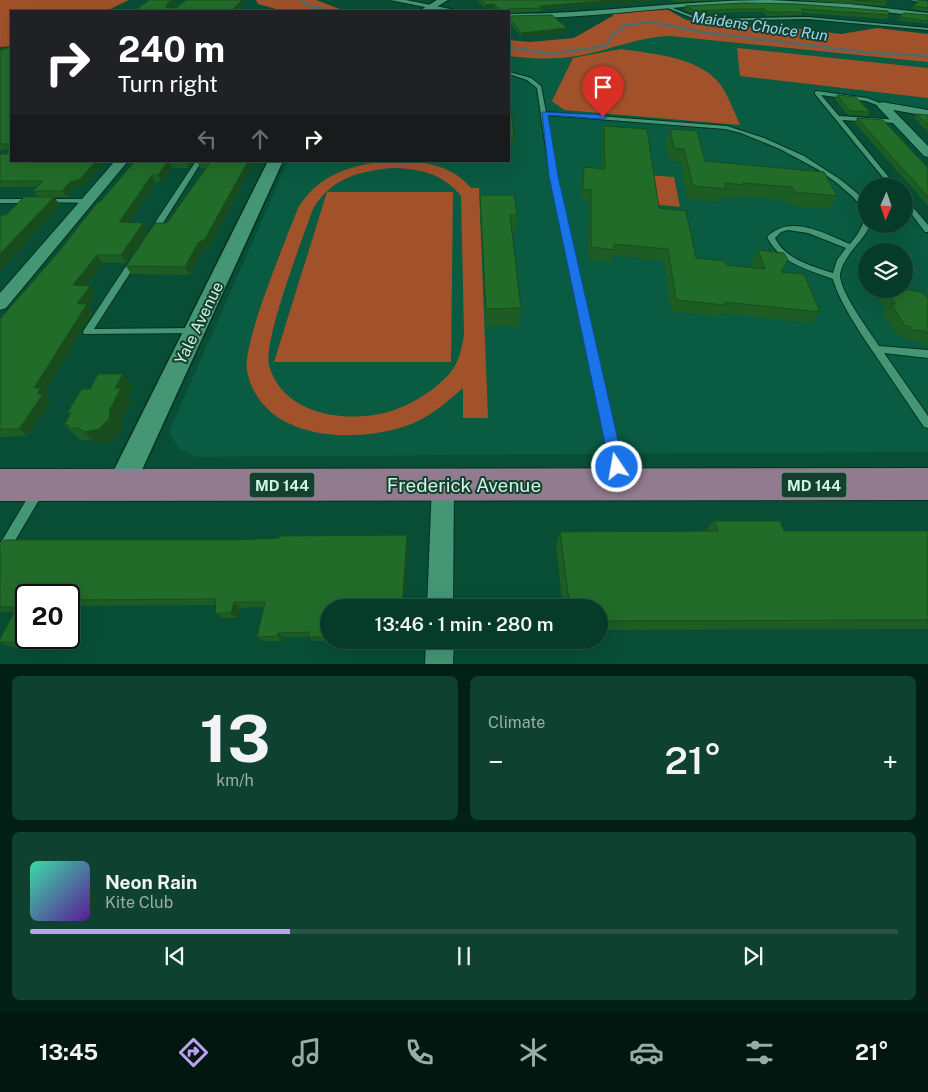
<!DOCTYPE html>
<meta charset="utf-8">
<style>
:root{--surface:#063a29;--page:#0f4131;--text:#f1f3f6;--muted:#98ada8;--line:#275446;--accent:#bca0f2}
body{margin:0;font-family:"Public Sans",sans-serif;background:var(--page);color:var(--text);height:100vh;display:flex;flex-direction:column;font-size:19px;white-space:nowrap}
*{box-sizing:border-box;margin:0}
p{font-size:16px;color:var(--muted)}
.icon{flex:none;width:28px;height:28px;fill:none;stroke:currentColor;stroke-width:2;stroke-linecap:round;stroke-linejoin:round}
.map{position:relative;height:664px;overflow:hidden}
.details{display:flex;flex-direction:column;gap:12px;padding:12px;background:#032017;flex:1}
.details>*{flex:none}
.hud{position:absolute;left:10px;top:10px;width:500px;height:152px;border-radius:0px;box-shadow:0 5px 20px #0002,0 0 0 1px var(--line);background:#202124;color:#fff;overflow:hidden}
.needle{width:32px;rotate:182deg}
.tools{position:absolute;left:858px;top:178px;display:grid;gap:10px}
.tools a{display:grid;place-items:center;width:55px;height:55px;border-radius:50%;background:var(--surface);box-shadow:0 5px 20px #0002,0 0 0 1px var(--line);font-size:25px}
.speed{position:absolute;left:15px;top:584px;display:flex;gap:10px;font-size:25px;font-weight:700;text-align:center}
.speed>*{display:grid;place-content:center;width:65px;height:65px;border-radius:50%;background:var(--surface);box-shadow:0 5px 20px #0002,0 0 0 1px var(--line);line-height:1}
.speed .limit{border:2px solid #111;border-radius:8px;background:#fff;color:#111}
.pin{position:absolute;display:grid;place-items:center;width:42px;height:42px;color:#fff;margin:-51px -21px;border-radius:50% 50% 50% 0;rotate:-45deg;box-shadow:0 0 5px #0007}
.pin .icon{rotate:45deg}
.me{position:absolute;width:55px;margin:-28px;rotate:348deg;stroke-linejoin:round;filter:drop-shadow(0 0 4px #0008)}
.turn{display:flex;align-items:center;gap:18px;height:105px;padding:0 25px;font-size:22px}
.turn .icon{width:65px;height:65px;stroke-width:2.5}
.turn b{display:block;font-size:35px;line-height:42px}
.lanes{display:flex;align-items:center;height:48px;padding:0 25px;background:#0003;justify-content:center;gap:25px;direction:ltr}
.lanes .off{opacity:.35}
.big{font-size:38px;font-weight:600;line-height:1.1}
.details .card{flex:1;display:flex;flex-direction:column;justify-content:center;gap:8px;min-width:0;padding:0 18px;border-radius:8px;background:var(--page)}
.details .dial{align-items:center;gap:0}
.dial b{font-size:65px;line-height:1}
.song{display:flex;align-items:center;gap:15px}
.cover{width:60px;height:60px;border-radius:8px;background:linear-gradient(135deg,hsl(160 70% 55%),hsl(270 70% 35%))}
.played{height:5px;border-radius:2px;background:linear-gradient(90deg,var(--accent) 30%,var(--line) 30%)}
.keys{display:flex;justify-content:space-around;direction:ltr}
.heat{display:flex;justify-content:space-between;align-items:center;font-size:28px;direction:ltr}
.details .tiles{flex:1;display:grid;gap:12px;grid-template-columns:1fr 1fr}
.card:last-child{grid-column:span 2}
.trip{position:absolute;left:320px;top:599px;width:288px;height:50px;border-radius:25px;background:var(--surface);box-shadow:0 5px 20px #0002,0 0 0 1px var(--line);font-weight:600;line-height:50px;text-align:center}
.tab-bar{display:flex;height:80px;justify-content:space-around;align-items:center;background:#021710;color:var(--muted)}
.tab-bar .icon{width:35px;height:35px}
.tab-bar .current{color:var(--accent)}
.tab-bar b{font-size:22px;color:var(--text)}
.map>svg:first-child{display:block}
.built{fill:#095b41;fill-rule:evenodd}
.green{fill:#a1522b;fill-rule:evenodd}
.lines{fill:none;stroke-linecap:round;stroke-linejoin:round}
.stream{stroke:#506a6a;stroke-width:2.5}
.service-casing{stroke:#023121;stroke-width:2}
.minor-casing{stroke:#023121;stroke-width:2}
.tertiary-casing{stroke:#023121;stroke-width:3}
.primary-casing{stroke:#023121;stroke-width:2}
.service{fill:#449675;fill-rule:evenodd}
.minor{fill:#449675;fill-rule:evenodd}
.tertiary{fill:#449675;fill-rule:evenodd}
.primary{fill:#927b8f;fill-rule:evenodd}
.wall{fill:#1d5d24}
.shaded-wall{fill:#184c1d}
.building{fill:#226c2a;stroke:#184c1d}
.route{fill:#1a73e8;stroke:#114b97}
.labels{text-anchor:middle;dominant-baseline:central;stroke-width:4;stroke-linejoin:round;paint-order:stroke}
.far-water-label{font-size:15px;font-style:italic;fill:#99d9f2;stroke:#154030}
.shield{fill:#154030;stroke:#96bfad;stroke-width:1}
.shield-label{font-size:15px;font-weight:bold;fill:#cef5e2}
.street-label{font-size:16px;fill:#cef5e2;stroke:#154030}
.near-street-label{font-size:19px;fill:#cef5e2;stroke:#154030}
</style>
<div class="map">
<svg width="928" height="665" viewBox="0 0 928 665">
<rect width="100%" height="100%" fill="#084e37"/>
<path class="built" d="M658,33L928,60V109L813,92L888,186H866V224H904V206L928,236V452L196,457L179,449L169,432L288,161H509V54ZM866,251H904V289H866Z"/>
<g class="green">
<path d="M0,0H129L106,11H11V46L0,47Z"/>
<path d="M256,0H316L345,11H283L258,4Z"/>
<path d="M665,8L686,20L732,27H787L841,34L877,28L928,34V62L670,36C639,37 612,49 583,55C558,60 533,59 509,56V40L530,42L574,38C576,37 610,17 613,16V13Z"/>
<path d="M737,48L928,68V98L740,76Z"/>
<path d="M621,49C653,54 706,57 724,90C730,101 735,113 740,125L564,110L552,101L573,58Z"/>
<path d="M387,161C418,161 449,162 471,188H479L488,418H463V388C445,404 426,420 403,427C349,444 261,439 247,371C242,343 286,240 298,208C318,175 350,165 387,161ZM394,168C422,169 443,174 461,196L464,334C462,348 459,362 450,373C437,388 416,402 397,409C354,425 283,418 269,365C263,341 303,237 313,209C332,177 360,171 394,168Z"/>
<path d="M648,175L674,177L680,207L651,204Z"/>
<path d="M327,192H453L451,362H274Z"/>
</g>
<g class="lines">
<g class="stream">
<path d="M302,0L308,5L330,11"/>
<path d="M509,47L550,54L598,47L606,45L614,34L626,25L651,22L701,32L863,52L928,56"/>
</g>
<g class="service-casing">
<g id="service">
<path d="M911,0L928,1V3L913,1Z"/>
<path d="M665,5L701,19L808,17L928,28V30L808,19L700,21L665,7Z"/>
<path d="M509,72L531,78L541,86L546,112L727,126L764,138L804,156L841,180L857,193L866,204V210L864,209L852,196L837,183L819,170L780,149L741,133L725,129L546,115L556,176L626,479L624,483L620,484L616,483L614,479L550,176L537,88L527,80L509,74Z"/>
<path d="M817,91L867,98L885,105L882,107L866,101L821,95L839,116L899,120V122L897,123L842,120L896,186H890L815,94V92Z"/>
<path d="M196,161H202L156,234H150L149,232Z"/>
<path d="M904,198L906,199L928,225V232H925L904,204Z"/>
<path d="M0,199H31L34,201L31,203H0Z"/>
<path d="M46,199H89L92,201L89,203L44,202L43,201Z"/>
<path d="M864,222L871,224C864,239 851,249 844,263C842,266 841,270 840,274C839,291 869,331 879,346L928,350V358L884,353L928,416V428L924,427C903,396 882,365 861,334C851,317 838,298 833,279C808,270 780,263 767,237C790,213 826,234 850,244L857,235ZM788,230L808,233L846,248L837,260L833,273C811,266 785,259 775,238L781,232Z"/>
<path d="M132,257H135L139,259L94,329L195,328L199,331L198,333L84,334L83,332L84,330Z"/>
<path d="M38,486L42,487L44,491L42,495L4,559L0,561V544L34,487Z"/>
</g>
</g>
<g class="minor-casing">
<g id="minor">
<path d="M390,0H406L460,11H445Z"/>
<path d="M770,0L849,4L928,13V17C858,9 787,2 717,5C647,8 578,20 509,18V14C596,14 682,0 770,0Z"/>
<path d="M882,102L928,110V116L893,110L928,146V157L924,156L878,107L877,105Z"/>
<path d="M115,161H128L6,308L0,310V293Z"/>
<path d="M443,474L451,477L454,484L453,608H427L432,484L435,477Z"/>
<path d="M426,640H454L453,665H425Z"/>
</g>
</g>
<g class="tertiary-casing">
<g id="tertiary">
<path d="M437,0H448L430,11H419Z"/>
<path d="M268,161H283L131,494L121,498L111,494L108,485L111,476Z"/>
</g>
</g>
<g class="primary-casing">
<path id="primary" d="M928,468V500L0,501V469Z"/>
</g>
<use href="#service" class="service"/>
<use href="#minor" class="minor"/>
<use href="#tertiary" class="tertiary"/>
<use href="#primary" class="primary"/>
</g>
<g class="wall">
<path d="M477,0H662L542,9V11L509,13V11H497L494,8L486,9Z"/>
<path d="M671,0H728L675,2Z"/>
<path d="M797,0H887V2L885,6Z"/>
<path d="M928,1V11L911,9L913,6Z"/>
<path d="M744,3L889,15L887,19L803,13L802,15L767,16L763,12H741L694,14L684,9L685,6Z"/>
<path d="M509,13V16L567,28L566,32L522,37L509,23Z"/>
<path d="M928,15V24L897,20L899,17Z"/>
<path d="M0,50L11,161H101L103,164L84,185L74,188L67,197H54L60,205L0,271V216L6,215L38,197L33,191L37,187H0V154H8V150H0Z"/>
<path d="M837,95L870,112L867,116L848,115L835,99Z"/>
<path d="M509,110L514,136V145H509Z"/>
<path d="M916,114L928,115V132L914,118Z"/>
<path d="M857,118L928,168V206L855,123Z"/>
<path d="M604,126L659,208L696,258L727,265L754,268L752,262L758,250L781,272L820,312L811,323L720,313L718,317L671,311L664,261L613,255L611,262L588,259L589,201L581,200L582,178L584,167L602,169V136Z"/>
<path d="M670,129L705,161L837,196L829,209L788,205L785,200L738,196L737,198L723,196L721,202L688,199L680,162L670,161L666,142Z"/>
<path d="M135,161H194L189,168H172L161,182L155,183L129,222L148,231L126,263H103L85,286L96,294L88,306L93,312L45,391L49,395L47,398L51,401L28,436L0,437V319L56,255Z"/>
<path d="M197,161H254L214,238L209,247L202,251L190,275L131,274L126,266L167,223L206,168H200Z"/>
<path d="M480,195L517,215L516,232H512L521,308L519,326H486L480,212Z"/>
<path d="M885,289H902L928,299V342L926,344L918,343L916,340L904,339L901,335H896L883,313L886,310L879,299L880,298L879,296Z"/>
<path d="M123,374L133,387L128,397L131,401L121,421V431L111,441L97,444L91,440H80L64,425L70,415L67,413L90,389Z"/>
<path d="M714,521L784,531H928V629L599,630V608H563L556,545L560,532L705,531Z"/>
<path d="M409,541L329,608V640H353V641H313L309,637H284L283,641H263L257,637L264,607L240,608L237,618H222L215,613L216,605L69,606V595H26V638H34L30,647H12L0,643V639L14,612H0V546Z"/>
</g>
<g class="shaded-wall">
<path d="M172,0H179L168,10L166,5Z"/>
<path d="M242,0H243L244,4L237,11H231Z"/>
<path d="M614,0H662L542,9L543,8L540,6Z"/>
<path d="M494,4V8L486,9V5Z"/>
<path d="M567,28L566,32L522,37V33Z"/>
<path d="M96,161H101L103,164L84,185L74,188L67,197L62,191L70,182Z"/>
<path d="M168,161H169L172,168L161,182L158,175Z"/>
<path d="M186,161H194L189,168Z"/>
<path d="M248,161H254L214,238L209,247L202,251L190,275L185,267L198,243Z"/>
<path d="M152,175L155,183L124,230L119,222Z"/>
<path d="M54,197L60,205L0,271V254Z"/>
<path d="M143,223L148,231L126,263L121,255Z"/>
<path d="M97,255L103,263L79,293L73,285Z"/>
<path d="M90,286L96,294L88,306L93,312L45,391L49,395L47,398L51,401L28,436L19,429L37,394L34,388L77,304Z"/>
<path d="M123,374L133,387L128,397L131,401L121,421V431L111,441L97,444L84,432L110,409L115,388Z"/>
<path d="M407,535L409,541L404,608H402Z"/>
<path d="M234,602L240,608L237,618L231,613Z"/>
<path d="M26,623V638H34L30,647L16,642Z"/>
<path d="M278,633L284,637L283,641L277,636Z"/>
</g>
<g class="building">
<path d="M149,0H172L166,5L167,8H176L186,0H242L231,11H134Z"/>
<path d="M481,0H614L540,6L543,8L508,9V11H501L494,4L486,5Z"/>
<path d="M853,0H887V2Z"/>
<path d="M920,0L928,1V8L913,6Z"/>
<path d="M744,3L797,4L888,11L889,15L801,9L804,12H768L764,9H742L695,11L685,6Z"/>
<path d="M260,10L274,11H259Z"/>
<path d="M509,13V16L552,15L567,28L522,33L509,19Z"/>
<path d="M904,13L928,15V21L899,17Z"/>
<path d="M11,47V114L8,116H11V161H96L80,179L70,182L62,191H33L43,181H0V154H8V144H0V50Z"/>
<path d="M837,95L856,97L870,112L850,111Z"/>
<path d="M509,110H511L514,136H509Z"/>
<path d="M916,114L928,115V125Z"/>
<path d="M857,118L883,120L928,168V197Z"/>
<path d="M604,126L647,129L659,208L686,211L696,258L725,261L727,265L765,269L758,250L784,253L788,260L781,272L804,274L820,312L724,302L725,305L676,300L668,249L614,244V250L591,247V190L583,189L584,167L605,169Z"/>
<path d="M670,129L697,131L705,161L824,172L837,196L795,192L792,187L743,183V185L725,183L726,189L693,186L684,149L674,148Z"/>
<path d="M135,161H168L158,175H152L119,222L143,223L121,255H97L73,285L90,286L77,304H87L34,388H41L37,394H43L19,429H0V319L56,255L98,202H100Z"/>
<path d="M211,161H248L210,230L205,239L198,243L185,267L126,266L155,223H167Z"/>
<path d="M480,195H514L517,215H510L521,308L486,309Z"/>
<path d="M24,197H54L0,254V216L1,215H6Z"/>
<path d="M888,289H902L922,292L928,299V334H927L925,331L912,330L910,326H905L891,304H896L886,290H889Z"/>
<path d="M98,374H123L115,388H121L110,409L109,419L99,429L84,432L78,428H67L69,425H64L71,413H67L82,389H90Z"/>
<path d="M714,521H780L784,531H928V620L599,621V608H570L560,532L718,531Z"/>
<path d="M407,535L402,608H329V637H309V632L278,633L277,636L257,637L265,602H234L231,613H215L216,599L69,600V595H26V623L16,642H0V639L17,607H0V546L4,540H234L279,538V536Z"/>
</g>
<path class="route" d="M542,112L603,115L607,117L603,119L548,115L558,176L624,467L622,472L617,474L612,472L610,467L549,176Z"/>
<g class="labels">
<g class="far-water-label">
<text transform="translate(760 26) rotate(8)">Maidens Choice Run</text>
</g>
<g class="shield">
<rect x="249.5" y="472.5" width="65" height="25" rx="4"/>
<rect x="781.5" y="472.5" width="65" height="25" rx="4"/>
</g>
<g class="shield-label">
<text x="282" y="485">MD 144</text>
<text x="814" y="485">MD 144</text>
</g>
<g class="street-label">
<text transform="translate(199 323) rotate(-64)">Yale Avenue</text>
</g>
<g class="near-street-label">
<text x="464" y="485">Frederick Avenue</text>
</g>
</g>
</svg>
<div class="tools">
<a><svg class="needle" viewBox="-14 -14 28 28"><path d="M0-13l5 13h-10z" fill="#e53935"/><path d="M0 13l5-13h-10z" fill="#98ada8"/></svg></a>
<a><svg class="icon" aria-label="layers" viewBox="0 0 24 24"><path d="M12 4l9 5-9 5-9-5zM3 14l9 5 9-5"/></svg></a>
</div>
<div class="speed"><div class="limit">20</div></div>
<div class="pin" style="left:603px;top:117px;background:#d93025"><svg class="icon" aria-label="arrive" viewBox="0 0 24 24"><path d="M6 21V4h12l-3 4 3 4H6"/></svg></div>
<svg class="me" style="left:617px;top:467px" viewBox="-20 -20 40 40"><circle r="17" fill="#1a73e8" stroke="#fff" stroke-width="3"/><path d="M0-11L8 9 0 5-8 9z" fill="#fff"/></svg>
<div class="trip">13:46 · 1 min · 280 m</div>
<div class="hud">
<div class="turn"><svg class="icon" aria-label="right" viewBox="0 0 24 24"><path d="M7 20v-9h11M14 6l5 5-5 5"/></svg><div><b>240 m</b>Turn right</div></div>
<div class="lanes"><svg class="icon off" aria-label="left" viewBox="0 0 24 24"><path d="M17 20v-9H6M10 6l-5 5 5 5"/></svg><svg class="icon off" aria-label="ahead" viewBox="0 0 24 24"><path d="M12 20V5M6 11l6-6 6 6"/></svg><svg class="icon" aria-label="right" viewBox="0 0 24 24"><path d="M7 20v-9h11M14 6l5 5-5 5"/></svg></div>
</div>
</div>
<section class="details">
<div class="tiles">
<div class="card dial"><b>13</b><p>km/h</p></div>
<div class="card"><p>Climate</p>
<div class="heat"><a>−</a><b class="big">21°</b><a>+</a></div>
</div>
<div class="card">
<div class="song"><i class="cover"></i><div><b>Neon Rain</b><p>Kite Club</p></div></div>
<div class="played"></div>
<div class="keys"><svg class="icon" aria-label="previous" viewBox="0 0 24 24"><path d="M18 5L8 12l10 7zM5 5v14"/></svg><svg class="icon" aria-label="pause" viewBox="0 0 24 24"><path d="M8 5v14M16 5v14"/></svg><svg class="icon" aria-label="next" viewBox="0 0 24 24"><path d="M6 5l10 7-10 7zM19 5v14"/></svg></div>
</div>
</div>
</section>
<nav class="tab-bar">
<b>13:45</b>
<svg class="icon current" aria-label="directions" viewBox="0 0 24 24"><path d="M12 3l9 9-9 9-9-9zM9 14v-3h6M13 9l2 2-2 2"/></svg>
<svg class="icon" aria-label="music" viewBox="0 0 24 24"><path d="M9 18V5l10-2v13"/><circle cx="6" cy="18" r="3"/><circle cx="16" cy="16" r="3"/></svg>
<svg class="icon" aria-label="phone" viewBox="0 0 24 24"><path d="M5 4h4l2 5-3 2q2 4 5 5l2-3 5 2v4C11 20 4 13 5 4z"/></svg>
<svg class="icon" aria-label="climate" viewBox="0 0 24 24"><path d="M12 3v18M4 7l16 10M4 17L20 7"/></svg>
<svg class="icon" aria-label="car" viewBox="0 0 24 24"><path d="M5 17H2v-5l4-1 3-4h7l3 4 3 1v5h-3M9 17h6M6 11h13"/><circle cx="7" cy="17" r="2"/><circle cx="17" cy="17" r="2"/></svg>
<svg class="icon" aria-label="filters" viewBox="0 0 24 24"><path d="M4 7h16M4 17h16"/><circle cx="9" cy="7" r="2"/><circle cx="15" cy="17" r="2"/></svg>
<b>21°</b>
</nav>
